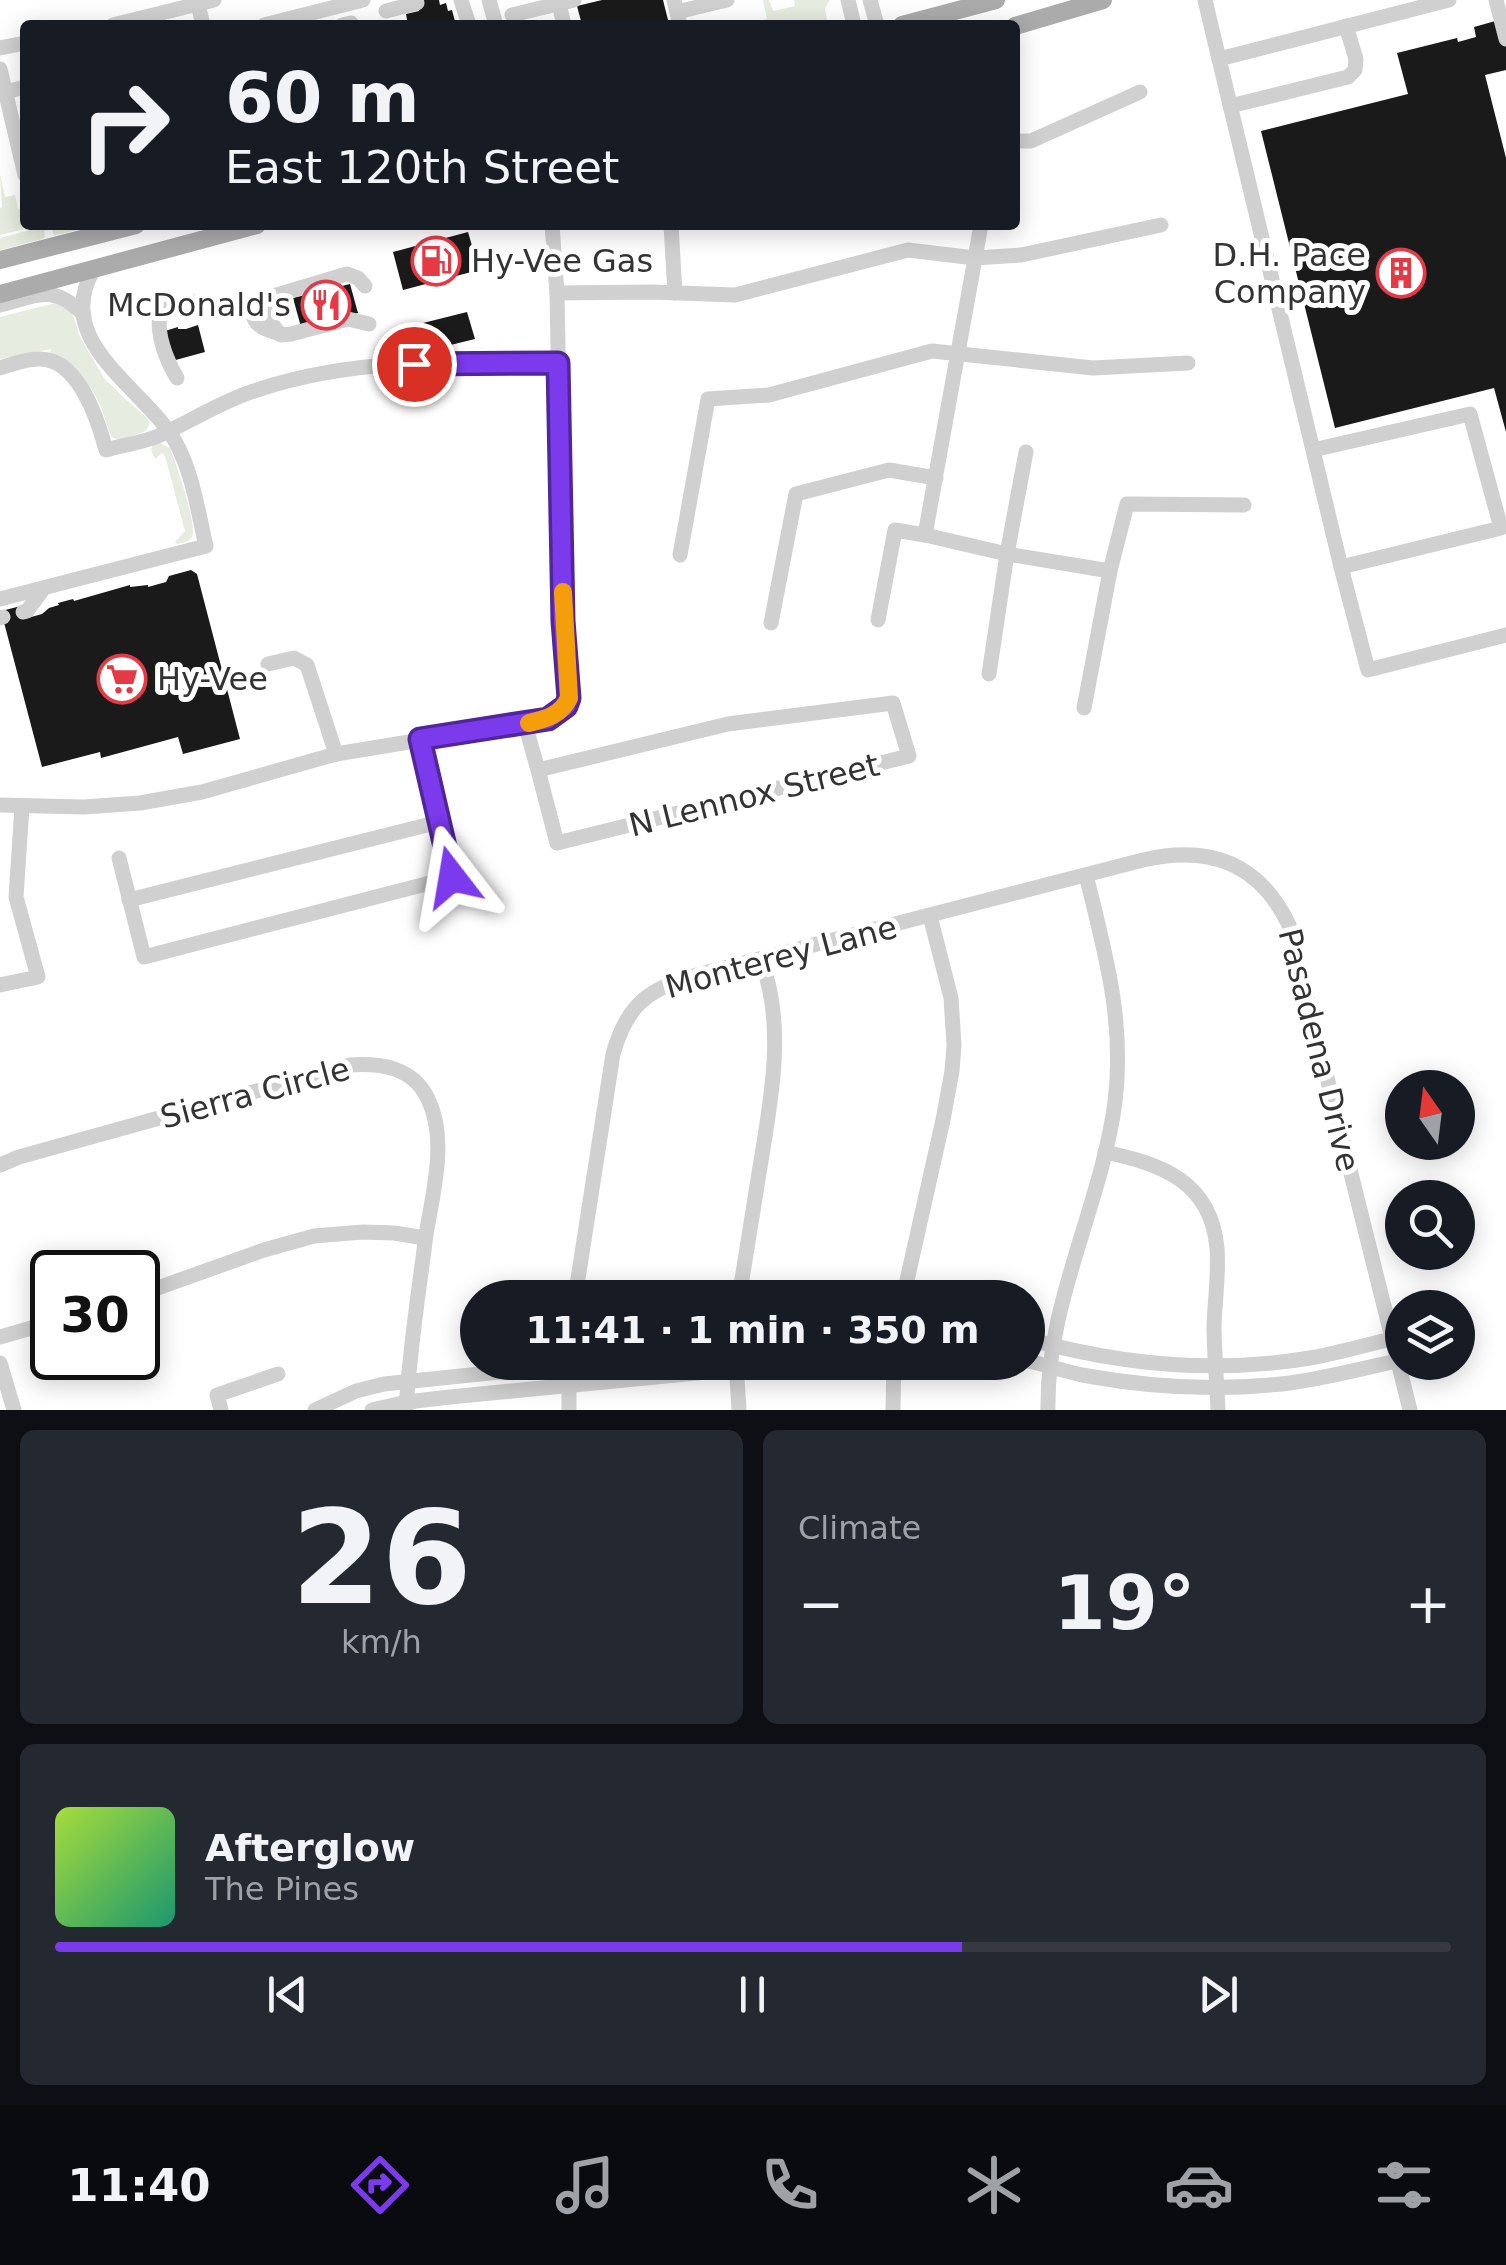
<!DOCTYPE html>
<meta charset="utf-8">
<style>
:root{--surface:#171b24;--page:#242831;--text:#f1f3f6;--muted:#9ea1a6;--line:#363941;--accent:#7c3aed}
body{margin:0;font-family:"DejaVu Sans",sans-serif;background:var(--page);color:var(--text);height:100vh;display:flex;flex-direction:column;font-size:38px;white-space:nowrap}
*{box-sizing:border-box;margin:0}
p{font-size:32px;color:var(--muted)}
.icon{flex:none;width:55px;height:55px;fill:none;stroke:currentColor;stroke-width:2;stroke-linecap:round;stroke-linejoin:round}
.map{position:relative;height:1410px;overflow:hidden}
.drawer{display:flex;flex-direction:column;gap:20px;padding:20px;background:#0d0f14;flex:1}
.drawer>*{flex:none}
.guide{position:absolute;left:20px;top:20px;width:1000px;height:210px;border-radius:10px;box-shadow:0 5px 25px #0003;background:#171b24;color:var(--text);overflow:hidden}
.needle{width:65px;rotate:346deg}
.fabs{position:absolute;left:1385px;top:1070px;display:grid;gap:20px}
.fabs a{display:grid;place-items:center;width:90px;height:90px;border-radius:50%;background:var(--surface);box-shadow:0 5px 25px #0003;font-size:50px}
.speed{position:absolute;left:30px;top:1250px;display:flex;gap:20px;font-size:50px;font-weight:700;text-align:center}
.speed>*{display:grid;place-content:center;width:130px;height:130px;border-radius:50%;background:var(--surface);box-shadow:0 5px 25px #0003;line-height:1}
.speed .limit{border:5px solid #111;border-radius:15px;background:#fff;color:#111}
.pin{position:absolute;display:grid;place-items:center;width:85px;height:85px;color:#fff;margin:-42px;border:5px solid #fff;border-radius:50%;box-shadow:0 2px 10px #0007}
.me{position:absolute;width:110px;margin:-55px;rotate:346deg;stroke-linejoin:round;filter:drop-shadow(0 0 8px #0008)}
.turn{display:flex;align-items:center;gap:35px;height:210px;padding:0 40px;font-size:45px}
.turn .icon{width:130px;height:130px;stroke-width:2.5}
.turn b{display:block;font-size:70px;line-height:85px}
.big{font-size:75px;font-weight:700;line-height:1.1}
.drawer .card{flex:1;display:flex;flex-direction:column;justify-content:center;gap:15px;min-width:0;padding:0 35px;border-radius:15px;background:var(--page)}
.drawer .dial{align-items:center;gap:0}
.dial b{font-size:130px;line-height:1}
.song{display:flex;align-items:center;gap:30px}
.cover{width:120px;height:120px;border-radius:15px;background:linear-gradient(135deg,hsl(80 70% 55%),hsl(160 70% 35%))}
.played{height:10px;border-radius:5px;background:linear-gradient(90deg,var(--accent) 65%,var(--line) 65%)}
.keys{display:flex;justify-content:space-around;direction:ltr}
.heat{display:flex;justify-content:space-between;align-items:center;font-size:55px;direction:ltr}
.drawer .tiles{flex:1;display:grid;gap:20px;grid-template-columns:1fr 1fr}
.card:last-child{grid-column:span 2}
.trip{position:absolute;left:460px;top:1280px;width:585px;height:100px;border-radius:50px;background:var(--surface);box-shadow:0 5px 25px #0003;font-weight:700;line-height:100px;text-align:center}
.dock{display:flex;height:160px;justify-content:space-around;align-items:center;background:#090b0e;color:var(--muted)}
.dock .icon{width:70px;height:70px}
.dock .current{color:var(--accent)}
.dock b{font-size:45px;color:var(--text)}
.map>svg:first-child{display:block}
.green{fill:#e6ecdf}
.building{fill:#1a1a1a}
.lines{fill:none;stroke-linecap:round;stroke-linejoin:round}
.minor{stroke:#d0d0d0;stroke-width:15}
.major{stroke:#ababab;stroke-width:18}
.route-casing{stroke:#51269a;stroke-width:25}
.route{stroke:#7c3aed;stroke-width:18}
.slow{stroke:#f59e0b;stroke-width:18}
.labels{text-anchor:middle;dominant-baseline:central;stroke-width:10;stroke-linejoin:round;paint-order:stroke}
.poi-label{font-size:32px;fill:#333;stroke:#fff;text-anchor:end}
.street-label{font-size:32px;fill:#333;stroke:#fff}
</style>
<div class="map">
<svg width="1506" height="1410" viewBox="0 0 1506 1410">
<rect width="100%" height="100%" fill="#fff"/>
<g class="green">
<path d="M763,0H769L773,11L795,6L794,0H830L825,8L827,20L805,25H745L767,19Z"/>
<path d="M0,174L5,197L15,195L18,209L25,210V225H40L0,235V208L2,207Z"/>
<path d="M49,225H97L60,234L54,235L52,229L44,231L45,237L43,239L0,250V238Z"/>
<path d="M59,302L72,312L80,337L104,378L122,396L148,419L150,423L146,431L122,440L113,438C106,428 106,418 101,407C91,383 73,365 50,353L51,349L0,359V317Z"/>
<path d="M160,443L170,448C175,461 198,526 192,537C188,542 183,543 177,544L175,542L185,531L165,456L162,453L155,459L151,450L153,445Z"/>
</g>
<g class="building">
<path d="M416,0H439L440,5L446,3L448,11L452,10L456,25H408L406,14L419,11Z"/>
<path d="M602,0H663L669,24L582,25L577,6Z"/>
<path d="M1499,20L1506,47V70L1485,75L1506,158V432L1494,388L1335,428L1261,131L1408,94L1397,53L1457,38L1458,42L1476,37L1474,27Z"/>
<path d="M468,232L479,270L403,290L393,252Z"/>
<path d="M350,284L358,313L301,327L293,298Z"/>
<path d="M467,312L475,339L422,352L415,325Z"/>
<path d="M198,325L205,352L172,361L170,344L168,345L165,331L178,327V329H186Z"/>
<path d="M191,570L197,574L240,739L183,754L178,737L101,758L100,752L42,767L1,611L21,606L24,619L42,614L49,608L59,605L58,603L73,599L74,601L130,585V587L148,585V587L166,582L169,576Z"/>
</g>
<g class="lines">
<g class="minor">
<path d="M461,0L469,25"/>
<path d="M489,0L496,25"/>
<path d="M674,0L680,25"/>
<path d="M848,0L854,25"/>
<path d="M870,0L877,25"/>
<path d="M1205,0L1219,59L1449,0"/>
<path d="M1496,0L1506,39"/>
<path d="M198,4L203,25"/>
<path d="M559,4L564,25"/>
<path d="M386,11L417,3"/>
<path d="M677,12L727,0"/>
<path d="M512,15L574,0"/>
<path d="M113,25L214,0"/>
<path d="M264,25L363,0"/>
<path d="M342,25L351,23"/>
<path d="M0,48L25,43"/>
<path d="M1219,59L1341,567L1501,528L1470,414L1313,450"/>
<path d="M0,69L25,175"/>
<path d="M5,92L25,87"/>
<path d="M1230,106L1348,77L1355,70L1356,59L1346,26"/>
<path d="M1015,141H1031L1140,92"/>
<path d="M671,225L675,293"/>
<path d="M981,225L925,535L1007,554L1110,571"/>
<path d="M365,286L358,278L347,274L280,294C264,305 267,322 281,335L291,334L348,319L369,324"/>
<path d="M557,293L651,292L735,295L908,250L975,258L1021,255L1161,225"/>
<path d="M276,295L257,301L252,310C254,327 264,329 280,334"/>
<path d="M0,305C38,296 53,283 84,315"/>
<path d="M0,368C12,364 26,359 39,359C78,358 98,420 106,450C123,445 142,443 158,436C190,422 220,402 254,391C346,359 462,359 557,363"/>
<path d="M177,378C167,361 156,335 160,315C170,304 189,300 204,303"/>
<path d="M680,555L708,399L769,395L932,351L1093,368L1188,363"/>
<path d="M1341,567L1368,670L1506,635"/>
<path d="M0,599L206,546C198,512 193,474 176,443C146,388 50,343 94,269"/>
<path d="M23,612L27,611L44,588"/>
<path d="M0,618L3,617"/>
<path d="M878,620L895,530L925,535"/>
<path d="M771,623L796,494L889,470L936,478"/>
<path d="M268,664L294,658L307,665L336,754"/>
<path d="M989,674L1007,554L1026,452"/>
<path d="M1084,708L1110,571L1127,504L1244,505"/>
<path d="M525,724L538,770L728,724L893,703L909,756L557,843L538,770"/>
<path d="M0,805L84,807L140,803L202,792L336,754L548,719L565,706L570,691L563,621L557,293L552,225"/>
<path d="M119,858L144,957L453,877L420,739"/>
<path d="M129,900L439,822"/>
<path d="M0,985L38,977L16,897L22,807"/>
<path d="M1105,1152C1161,1164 1211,1181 1217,1248C1219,1273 1215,1300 1214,1325C1214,1353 1217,1382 1218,1410"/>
<path d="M0,1165L19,1157L350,1065C381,1063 413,1067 428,1099C449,1142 431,1198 425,1242C418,1298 409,1354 406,1410"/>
<path d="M138,1295L264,1250L314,1236L363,1232L394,1233L425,1238"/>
<path d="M575,1298L613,1054C626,1008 645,991 689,977L1143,860C1208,845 1259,862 1289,925L1410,1410"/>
<path d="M739,1298C746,1254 753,1211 760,1167C771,1100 786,1025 761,960"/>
<path d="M903,1298L943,1120L952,1071L954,1045L951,998L930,916"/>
<path d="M0,1337L52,1322"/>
<path d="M1028,1339C1121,1365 1220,1374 1316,1357C1341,1352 1366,1345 1391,1339"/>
<path d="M1028,1361C1048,1365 1068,1373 1088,1376C1154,1388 1223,1391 1290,1383C1326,1378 1361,1369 1396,1361"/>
<path d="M736,1362L739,1410"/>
<path d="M0,1363L14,1410"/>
<path d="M569,1379V1410"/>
<path d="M221,1410L217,1395L278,1374"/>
<path d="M315,1410L356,1391L384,1384L595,1362"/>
<path d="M372,1410L407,1402L450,1397L809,1362"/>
<path d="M893,1410L894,1362"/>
<path d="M1048,1410C1046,1303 1101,1207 1115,1102C1125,1022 1105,952 1086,875"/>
</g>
<g class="major">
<path d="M902,25L996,0"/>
<path d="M1015,26L1103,0"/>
<path d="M0,260L136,225"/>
<path d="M0,294L257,225"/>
</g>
</g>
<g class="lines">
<g class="route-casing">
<path id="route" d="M414,364L558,363L563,621L569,698L566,706L548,719L420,739L452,877"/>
</g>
<use href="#route" class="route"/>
<path class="slow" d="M529,723C546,719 561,715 569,698L563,592"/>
</g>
<defs>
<g id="fuel-ring" transform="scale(2.5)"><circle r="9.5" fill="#fff" stroke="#e63946" stroke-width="1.5"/><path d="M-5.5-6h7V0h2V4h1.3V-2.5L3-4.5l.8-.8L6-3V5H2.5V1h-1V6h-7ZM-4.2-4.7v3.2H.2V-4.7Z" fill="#e63946"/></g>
<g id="building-ring" transform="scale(2.5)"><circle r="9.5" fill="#fff" stroke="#e63946" stroke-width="1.5"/><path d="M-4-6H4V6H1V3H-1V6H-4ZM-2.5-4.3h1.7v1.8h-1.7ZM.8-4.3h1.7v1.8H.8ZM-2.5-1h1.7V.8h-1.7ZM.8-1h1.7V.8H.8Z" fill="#e63946"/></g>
<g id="restaurant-ring" transform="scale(2.5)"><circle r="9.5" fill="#fff" stroke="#e63946" stroke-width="1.5"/><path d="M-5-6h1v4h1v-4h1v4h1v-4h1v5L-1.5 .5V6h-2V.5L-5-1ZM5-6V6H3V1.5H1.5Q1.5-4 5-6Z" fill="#e63946"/></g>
<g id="supermarket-ring" transform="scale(2.5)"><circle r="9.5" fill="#fff" stroke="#e63946" stroke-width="1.5"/><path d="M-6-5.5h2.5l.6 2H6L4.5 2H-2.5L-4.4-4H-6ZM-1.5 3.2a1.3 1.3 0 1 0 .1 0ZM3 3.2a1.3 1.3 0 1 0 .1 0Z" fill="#e63946"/></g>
</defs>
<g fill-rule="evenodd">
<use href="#fuel-ring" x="436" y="261"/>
<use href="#building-ring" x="1401" y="273"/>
<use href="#restaurant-ring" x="326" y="305"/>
<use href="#supermarket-ring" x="122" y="679"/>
</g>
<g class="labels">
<g class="poi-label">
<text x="1366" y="255">D.H. Pace<tspan x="1366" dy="37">Company</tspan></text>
<text x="471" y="261" text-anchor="start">Hy-Vee Gas</text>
<text x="291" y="305">McDonald's</text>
<text x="157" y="679" text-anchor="start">Hy-Vee</text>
</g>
<g class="street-label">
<text transform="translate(754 795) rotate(-14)">N Lennox Street</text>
<text transform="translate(781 957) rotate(-15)">Monterey Lane</text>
<text transform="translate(1319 1050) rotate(76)">Pasadena Drive</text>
<text transform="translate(255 1093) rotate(-15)">Sierra Circle</text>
</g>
</g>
</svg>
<div class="fabs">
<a><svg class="needle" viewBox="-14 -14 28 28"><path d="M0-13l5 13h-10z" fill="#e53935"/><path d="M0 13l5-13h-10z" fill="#9ea1a6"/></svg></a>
<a><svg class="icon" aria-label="search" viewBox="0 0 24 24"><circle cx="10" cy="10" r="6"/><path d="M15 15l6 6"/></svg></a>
<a><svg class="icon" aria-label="layers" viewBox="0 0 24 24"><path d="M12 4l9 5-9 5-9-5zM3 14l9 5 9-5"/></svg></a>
</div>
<div class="speed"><div class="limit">30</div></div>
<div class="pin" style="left:414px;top:364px;background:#d93025"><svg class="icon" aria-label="arrive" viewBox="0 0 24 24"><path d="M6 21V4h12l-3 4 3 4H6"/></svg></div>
<svg class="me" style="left:452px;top:877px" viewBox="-20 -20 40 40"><path d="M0-17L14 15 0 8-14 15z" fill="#7c3aed" stroke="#fff" stroke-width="4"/></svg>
<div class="trip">11:41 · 1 min · 350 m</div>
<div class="guide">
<div class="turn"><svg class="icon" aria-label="right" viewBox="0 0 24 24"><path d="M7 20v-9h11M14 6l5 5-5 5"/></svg><div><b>60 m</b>East 120th Street</div></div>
</div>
</div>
<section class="drawer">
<div class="tiles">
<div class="card dial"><b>26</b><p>km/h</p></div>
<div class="card"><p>Climate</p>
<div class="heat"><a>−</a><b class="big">19°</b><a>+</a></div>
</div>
<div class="card">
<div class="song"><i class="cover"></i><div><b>Afterglow</b><p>The Pines</p></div></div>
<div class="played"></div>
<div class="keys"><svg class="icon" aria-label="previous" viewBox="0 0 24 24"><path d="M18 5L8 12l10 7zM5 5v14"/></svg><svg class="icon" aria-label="pause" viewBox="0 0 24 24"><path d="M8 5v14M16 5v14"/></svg><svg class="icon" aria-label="next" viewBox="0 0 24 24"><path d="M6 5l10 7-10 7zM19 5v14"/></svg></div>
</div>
</div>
</section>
<nav class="dock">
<b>11:40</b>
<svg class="icon current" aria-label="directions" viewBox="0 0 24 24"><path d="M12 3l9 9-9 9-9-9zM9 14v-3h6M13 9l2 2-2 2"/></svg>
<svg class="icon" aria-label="music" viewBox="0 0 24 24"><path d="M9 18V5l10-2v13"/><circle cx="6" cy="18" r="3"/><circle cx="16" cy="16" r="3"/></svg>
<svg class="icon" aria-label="phone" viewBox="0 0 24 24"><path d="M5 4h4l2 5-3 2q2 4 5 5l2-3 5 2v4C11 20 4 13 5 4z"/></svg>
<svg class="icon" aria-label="climate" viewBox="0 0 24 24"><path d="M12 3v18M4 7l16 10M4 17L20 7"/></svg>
<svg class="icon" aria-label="car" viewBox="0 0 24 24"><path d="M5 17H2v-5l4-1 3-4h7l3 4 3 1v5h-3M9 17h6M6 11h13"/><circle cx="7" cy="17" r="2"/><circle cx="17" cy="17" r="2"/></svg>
<svg class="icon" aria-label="filters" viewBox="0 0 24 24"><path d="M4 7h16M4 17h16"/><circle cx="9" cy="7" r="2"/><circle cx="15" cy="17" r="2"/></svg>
</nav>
